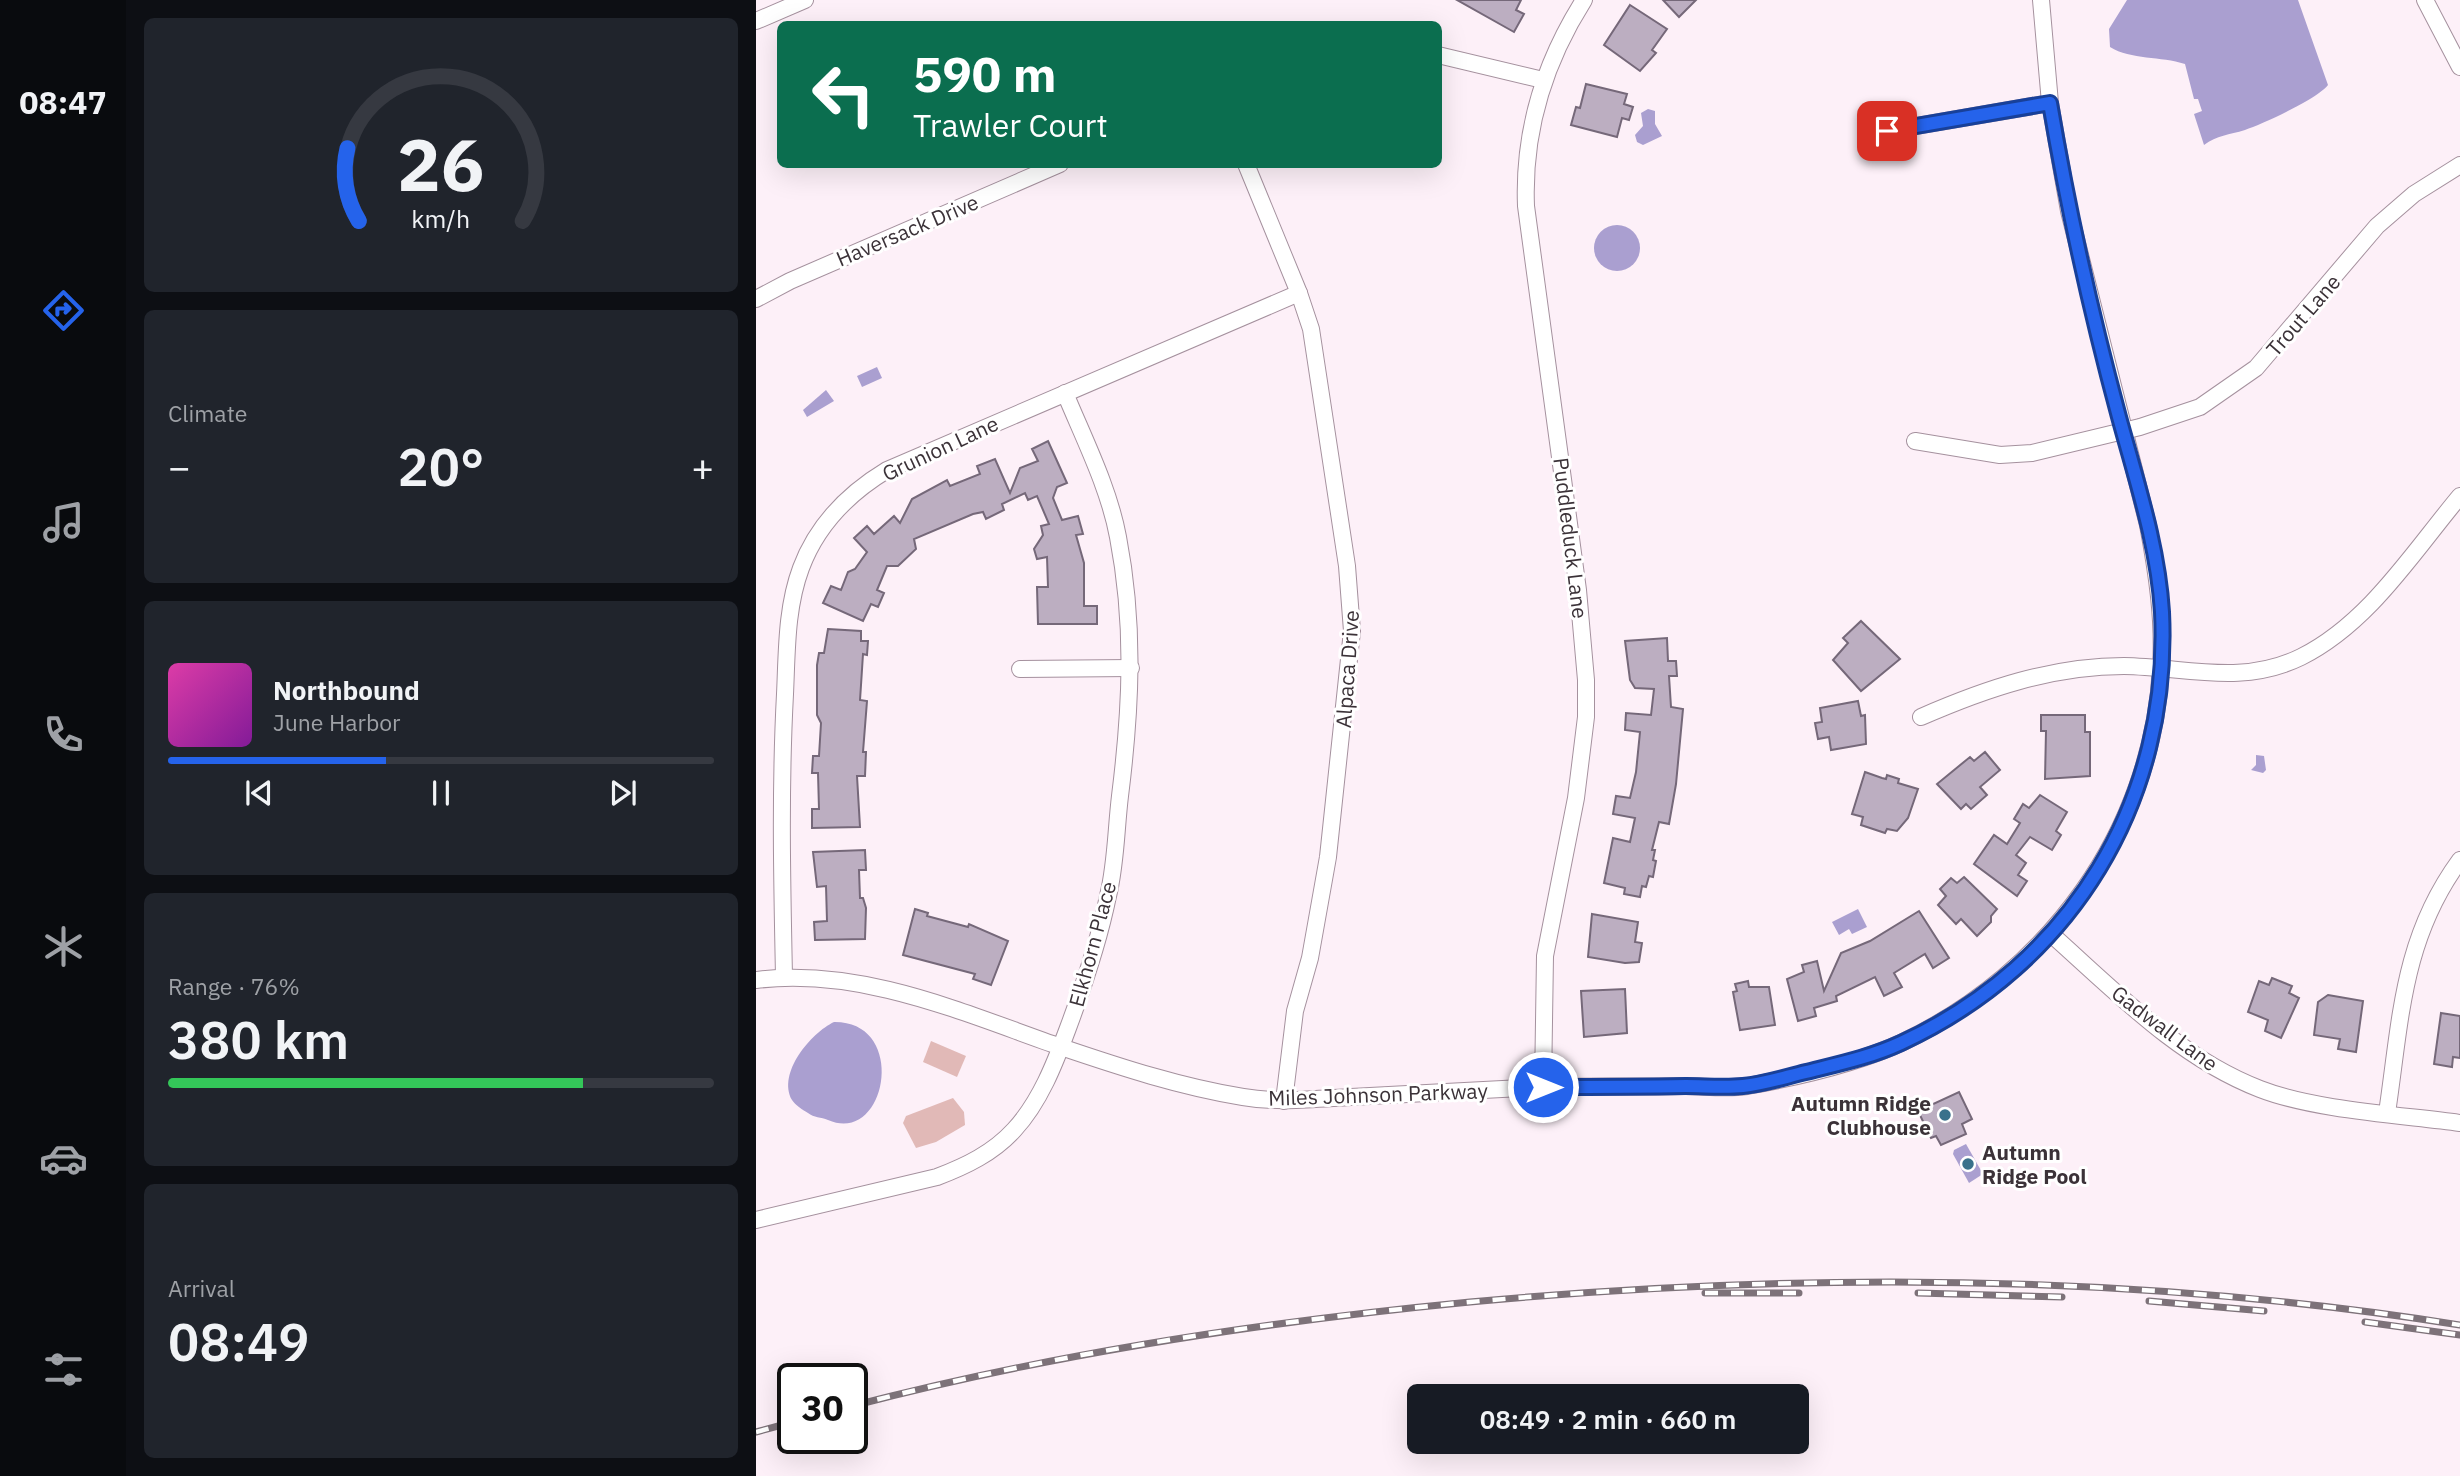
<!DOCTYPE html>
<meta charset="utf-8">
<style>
:root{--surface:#171b24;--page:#20242c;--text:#f1f3f6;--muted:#9ea1a6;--line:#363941;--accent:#2563eb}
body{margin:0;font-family:"IBM Plex Sans",sans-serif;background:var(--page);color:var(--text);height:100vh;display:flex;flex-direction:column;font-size:26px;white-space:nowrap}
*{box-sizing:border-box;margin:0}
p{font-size:23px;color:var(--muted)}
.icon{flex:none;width:38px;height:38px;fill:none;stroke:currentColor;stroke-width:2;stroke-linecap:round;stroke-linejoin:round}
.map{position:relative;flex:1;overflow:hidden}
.panel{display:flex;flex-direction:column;gap:18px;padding:18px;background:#0d0f14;width:630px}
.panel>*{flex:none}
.banner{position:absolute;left:21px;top:21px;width:665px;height:147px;border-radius:10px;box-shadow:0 7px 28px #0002;background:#0b6e4f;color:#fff;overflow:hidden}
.speed{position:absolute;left:21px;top:1363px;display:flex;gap:14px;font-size:35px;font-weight:700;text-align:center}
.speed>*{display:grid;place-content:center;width:91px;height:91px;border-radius:50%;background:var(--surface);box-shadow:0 7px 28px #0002;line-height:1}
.speed .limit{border:4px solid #111;border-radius:10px;background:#fff;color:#111}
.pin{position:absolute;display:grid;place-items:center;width:60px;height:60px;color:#fff;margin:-30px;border-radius:14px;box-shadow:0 4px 10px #0006}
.me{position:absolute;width:77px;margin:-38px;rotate:90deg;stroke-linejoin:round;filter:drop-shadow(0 0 5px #0008)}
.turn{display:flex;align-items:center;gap:24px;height:147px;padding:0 21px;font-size:32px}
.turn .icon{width:91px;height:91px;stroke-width:2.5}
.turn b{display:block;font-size:49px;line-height:60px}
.big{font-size:52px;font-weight:600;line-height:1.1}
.panel .widget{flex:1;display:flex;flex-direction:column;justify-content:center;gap:10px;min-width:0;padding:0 24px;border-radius:10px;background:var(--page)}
.panel .dial{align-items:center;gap:0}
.dial svg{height:182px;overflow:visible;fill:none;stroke:var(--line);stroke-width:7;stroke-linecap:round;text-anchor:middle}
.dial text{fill:var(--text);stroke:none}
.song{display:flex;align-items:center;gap:21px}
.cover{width:84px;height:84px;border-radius:10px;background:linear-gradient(135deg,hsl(320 70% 55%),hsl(290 70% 35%))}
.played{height:7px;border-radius:4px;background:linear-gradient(90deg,var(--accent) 40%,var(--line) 40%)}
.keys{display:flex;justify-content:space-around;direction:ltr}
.heat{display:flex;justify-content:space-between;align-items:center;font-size:38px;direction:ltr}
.charge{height:10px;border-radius:5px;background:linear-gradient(90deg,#34c759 76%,var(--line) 0)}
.trip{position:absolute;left:651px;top:1384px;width:402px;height:70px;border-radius:10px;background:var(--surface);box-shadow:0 7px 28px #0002;font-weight:600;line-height:70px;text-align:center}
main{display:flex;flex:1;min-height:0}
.menu{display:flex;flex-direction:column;width:126px;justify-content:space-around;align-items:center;background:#090b0e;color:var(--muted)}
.menu .icon{width:49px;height:49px}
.menu .selected{color:var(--accent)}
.menu b{font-size:32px;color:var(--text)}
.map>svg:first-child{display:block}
.green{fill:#e1b9b7}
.water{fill:#aa9fd0}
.building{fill:#bcaec1;stroke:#756879;stroke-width:2}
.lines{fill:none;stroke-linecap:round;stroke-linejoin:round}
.minor-casing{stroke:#a5919e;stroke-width:18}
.minor{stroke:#fff;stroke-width:16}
.rail-casing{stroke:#7d7279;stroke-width:7}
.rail{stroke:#fff;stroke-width:4.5;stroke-dasharray:13;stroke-linecap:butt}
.route-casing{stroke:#184099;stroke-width:18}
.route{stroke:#2563eb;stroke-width:12}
.poi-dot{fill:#39718b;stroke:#fff;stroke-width:2.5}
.labels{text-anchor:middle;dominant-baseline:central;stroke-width:6;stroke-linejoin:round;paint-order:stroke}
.street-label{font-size:21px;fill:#3b3238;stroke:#fff}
.poi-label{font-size:21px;font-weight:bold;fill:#3b3238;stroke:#fff;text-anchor:end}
</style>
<main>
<nav class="menu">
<b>08:47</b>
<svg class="icon selected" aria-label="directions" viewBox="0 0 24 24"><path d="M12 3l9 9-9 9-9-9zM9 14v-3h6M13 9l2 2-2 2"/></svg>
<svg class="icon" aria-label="music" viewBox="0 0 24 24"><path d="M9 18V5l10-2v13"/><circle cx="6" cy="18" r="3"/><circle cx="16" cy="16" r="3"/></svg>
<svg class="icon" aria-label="phone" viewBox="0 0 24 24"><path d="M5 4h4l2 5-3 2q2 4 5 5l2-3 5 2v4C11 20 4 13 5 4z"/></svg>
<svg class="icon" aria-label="climate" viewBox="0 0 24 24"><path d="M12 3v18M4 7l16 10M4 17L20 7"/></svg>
<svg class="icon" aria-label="car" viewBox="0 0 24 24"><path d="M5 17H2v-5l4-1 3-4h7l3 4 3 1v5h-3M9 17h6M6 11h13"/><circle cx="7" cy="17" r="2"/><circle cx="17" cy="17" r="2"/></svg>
<svg class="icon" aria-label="filters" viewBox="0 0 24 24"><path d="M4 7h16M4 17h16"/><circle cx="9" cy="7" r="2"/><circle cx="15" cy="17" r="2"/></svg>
</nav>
<section class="panel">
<div class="widget dial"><svg viewBox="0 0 100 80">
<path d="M14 69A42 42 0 1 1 86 69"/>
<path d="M14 69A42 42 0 0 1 9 37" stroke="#2563eb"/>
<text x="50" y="56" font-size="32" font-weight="700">26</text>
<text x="50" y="72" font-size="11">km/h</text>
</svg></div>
<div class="widget"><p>Climate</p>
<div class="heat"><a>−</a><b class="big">20°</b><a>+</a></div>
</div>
<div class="widget">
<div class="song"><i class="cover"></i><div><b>Northbound</b><p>June Harbor</p></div></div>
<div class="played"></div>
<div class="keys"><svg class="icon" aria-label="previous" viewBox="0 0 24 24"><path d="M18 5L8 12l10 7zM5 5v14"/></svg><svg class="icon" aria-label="pause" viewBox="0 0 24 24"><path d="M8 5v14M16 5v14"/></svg><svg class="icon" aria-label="next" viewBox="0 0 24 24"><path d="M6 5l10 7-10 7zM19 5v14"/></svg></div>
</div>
<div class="widget"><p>Range · 76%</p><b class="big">380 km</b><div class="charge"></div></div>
<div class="widget"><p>Arrival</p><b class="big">08:49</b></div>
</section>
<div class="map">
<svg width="1704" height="1476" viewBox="0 0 1704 1476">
<rect width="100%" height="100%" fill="#fdf0f8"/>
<g class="green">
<path d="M175,1041L210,1056L201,1077L167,1062Z"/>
<path d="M197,1098L208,1112L209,1125L180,1142L160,1148L147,1123L150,1116Z"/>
</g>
<g class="water">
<path d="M1371,0H1542L1572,85C1561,99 1507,124 1489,130C1473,135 1461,135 1448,145L1438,114L1446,111L1442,99H1438L1429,64C1405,56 1375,60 1354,47L1353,29Z"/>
<path d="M892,109L899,111V124L906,136L887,145L881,142L879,135L887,126L885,113Z"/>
<circle cx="861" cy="248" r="23"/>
<path d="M121,367L126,378L106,387L101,376Z"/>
<path d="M70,390L78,401L51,417L47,410Z"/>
<path d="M1500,755L1508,756L1510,770L1507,773L1495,770L1500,765Z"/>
<path d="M1102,909L1111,927L1096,934L1093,929L1083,935L1076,922Z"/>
<path d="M78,1022C153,1021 131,1146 72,1120C65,1117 58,1118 52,1113C47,1110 39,1105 36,1100C21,1073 55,1033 78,1022Z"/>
<path d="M1210,1144L1227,1174L1213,1183L1197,1154L1198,1150Z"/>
</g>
<g class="building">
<path d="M701,0H765L760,10L768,14L758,32Z"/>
<path d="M907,0H940L923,17Z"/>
<path d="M874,5L911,29L896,50L900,53L884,71L848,45Z"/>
<path d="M830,84L871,94L868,104L877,107L873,120L866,118L861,137L815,125L820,107L824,108Z"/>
<path d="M292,441L311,483L301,487L297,498L306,520L322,516L327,534L320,535L328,563V606H341V624H282L281,587H292L291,557L281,559L278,549L287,535L285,526L293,524L281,496L272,500L269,493L246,504L248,510L230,519L227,512L217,514L158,539L160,549L142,566H131L121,590L128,593L122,607L115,604L107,621L67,603L75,586L85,590L92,572L99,569L111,552L98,538L111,526L118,534L138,516L144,523L156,499L191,480L194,486L224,474L221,466L239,459L254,493L264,468L282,461L276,449Z"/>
<path d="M1105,621L1144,659L1105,691L1077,660L1092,643L1087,638Z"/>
<path d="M72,629L105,631V641H112L111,655L107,654L105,685L104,700L111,701L107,752H110L109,776H101L104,827L56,828V809H63L62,773H56L57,756H63L65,723L61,715V665L63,653H68Z"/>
<path d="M911,638L912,661H920L921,676H913L915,707L927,709L920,784L913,824L903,822L896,850H899L897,860L900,861L897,877L893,876L890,887L886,886L884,897L868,894L869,888L848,883L857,838L874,842L879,818L857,814L860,796L874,798L880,772L884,732L869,730L870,713L895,715L898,689L879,688L874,680L869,641Z"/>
<path d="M1102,701L1105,716L1109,715L1110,744L1075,750L1073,737L1062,739L1059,723L1066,722L1064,708Z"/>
<path d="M1285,715H1329V732H1334V776L1289,779L1290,731H1285Z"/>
<path d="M1229,752L1244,770L1224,787L1231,795L1215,809L1210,804L1205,809L1181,784L1214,757L1218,761Z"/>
<path d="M1109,772L1126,778L1130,779L1131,775L1143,779L1142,783L1162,789L1152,818L1141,831L1131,829L1129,833L1105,825L1107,817L1096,814Z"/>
<path d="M1284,795L1311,812L1300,831L1305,835L1296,850L1274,837L1260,855L1270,863L1262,875L1271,881L1261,896L1218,864L1238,835L1251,844L1264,823L1258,819L1267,804L1273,808Z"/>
<path d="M109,850L110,870H103L104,898H107L110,908L109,939L59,940L58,922L71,921L70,886L61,887L57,852Z"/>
<path d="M1208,877L1241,909L1235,916V922L1221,936L1205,919L1200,924L1182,905L1190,896L1184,889L1195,878L1201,883Z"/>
<path d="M159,909L172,913L171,916L212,927L213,924L252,941L235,985L217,979L219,974L147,955Z"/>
<path d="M1163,911L1193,958L1177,968L1169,954L1138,973L1146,987L1128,996L1119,977L1080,996L1081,1001L1058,1008L1060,1016L1042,1021L1031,979L1048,972L1046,965L1061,961L1068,991L1085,953L1114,941Z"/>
<path d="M836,914L882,922L879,942L886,943L883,962L869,963L832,957Z"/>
<path d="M1516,978L1536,986L1533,993L1543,998L1525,1038L1509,1031L1512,1020L1492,1012L1503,981L1513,985Z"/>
<path d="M992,981L993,987H1013L1019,1025L984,1030L977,992L981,991L979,984Z"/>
<path d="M869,989L871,1033L828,1037L825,991Z"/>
<path d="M1572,995L1607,1001L1600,1052L1582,1049L1584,1039L1558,1035L1562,1002Z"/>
<path d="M1685,1013L1704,1016V1058L1697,1057L1696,1067L1678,1064Z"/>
<path d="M1203,1092L1216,1119L1206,1124L1210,1134L1185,1145L1180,1136L1175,1138L1162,1111Z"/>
</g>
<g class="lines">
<g class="minor-casing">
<g id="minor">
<path d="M1669,0L1704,67"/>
<path d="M0,21L49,0"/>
<path d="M682,55L787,80"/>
<path d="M1131,131L1294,103"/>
<path d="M490,164L543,293L555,329L591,566L596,631L572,857L554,958L539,1011L528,1101"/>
<path d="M0,299L34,281L304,164"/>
<path d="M1159,441L1244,455L1276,453L1384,427L1444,407L1500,368L1621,226L1658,194L1704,165"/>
<path d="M264,669L375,668"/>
<path d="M1165,717C1229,689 1296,666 1368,666C1430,667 1486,686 1545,657C1613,623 1657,552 1704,496"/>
<path d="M1295,934C1359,991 1423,1058 1504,1089C1558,1110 1645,1115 1704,1123"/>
<path d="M28,976C26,882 24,788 29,694C31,652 30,608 45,568C61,525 93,493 131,470L543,293"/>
<path d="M0,980C106,967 207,1013 305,1047C364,1067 425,1087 487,1097C522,1103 559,1099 595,1097C658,1094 721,1090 784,1087C832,1086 880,1087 928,1086C948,1086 971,1089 991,1086C1042,1077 1100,1064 1147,1042C1293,972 1396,832 1405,668C1408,620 1401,573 1392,525L1313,211L1294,103L1285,0"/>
<path d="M787,1087L789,956L820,798L830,717V680L822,590L770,206C767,131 788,63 828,0"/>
<path d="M1631,1113C1645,1019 1646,939 1704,860"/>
<path d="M0,1220L181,1177C210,1166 237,1153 258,1130C284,1102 299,1063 312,1028C328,985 343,941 352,896C360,864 360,829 364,796C375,708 379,625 362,537C353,488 328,439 309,393"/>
</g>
</g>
<use href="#minor" class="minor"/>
<g class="rail-casing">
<g id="rail">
<path d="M949,1293H1043"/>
<path d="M1162,1293L1306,1297"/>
<path d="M1393,1301L1508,1311"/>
<path d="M1609,1322L1704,1335"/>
<path d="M96,1406C299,1353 505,1322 714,1302C1042,1272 1377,1273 1704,1325"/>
<path d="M0,1432L37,1422"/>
</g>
</g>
<use href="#rail" class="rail"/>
</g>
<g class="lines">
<g class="route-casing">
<path id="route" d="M787,1087C834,1087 882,1087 930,1086C948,1086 968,1088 987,1086C1008,1084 1029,1077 1050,1072C1082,1064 1115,1057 1145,1043C1316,964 1415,800 1406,612C1402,545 1380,480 1363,417C1335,313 1312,209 1294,103L1131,131"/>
</g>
<use href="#route" class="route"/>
</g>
<g class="poi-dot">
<circle cx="1189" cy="1115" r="7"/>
<circle cx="1212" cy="1164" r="7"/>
</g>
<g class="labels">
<g class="street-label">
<text transform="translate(151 230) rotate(-23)">Haversack Drive</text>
<text transform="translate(1547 315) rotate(-49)">Trout Lane</text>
<text transform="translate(184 448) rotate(-25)">Grunion Lane</text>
<text transform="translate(815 538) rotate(83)">Puddleduck Lane</text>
<text transform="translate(591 669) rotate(-86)">Alpaca Drive</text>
<text transform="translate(336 944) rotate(-75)">Elkhorn Place</text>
<text transform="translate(1409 1028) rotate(37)">Gadwall Lane</text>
<text transform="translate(622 1094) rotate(-2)">Miles Johnson Parkway</text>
</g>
<g class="poi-label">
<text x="1175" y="1103">Autumn Ridge<tspan x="1175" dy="24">Clubhouse</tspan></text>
<text x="1226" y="1152" text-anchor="start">Autumn<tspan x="1226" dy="24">Ridge Pool</tspan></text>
</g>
</g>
</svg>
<div class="speed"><div class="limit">30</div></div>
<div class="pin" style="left:1131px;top:131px;background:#d93025"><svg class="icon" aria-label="arrive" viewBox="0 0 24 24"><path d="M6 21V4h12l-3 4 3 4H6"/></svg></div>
<svg class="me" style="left:787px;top:1087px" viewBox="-20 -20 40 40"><circle r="17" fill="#2563eb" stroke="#fff" stroke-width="3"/><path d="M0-11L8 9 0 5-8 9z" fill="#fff"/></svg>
<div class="trip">08:49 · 2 min · 660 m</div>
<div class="banner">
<div class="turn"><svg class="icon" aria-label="left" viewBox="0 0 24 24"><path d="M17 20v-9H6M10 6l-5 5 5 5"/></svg><div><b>590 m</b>Trawler Court</div></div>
</div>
</div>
</main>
